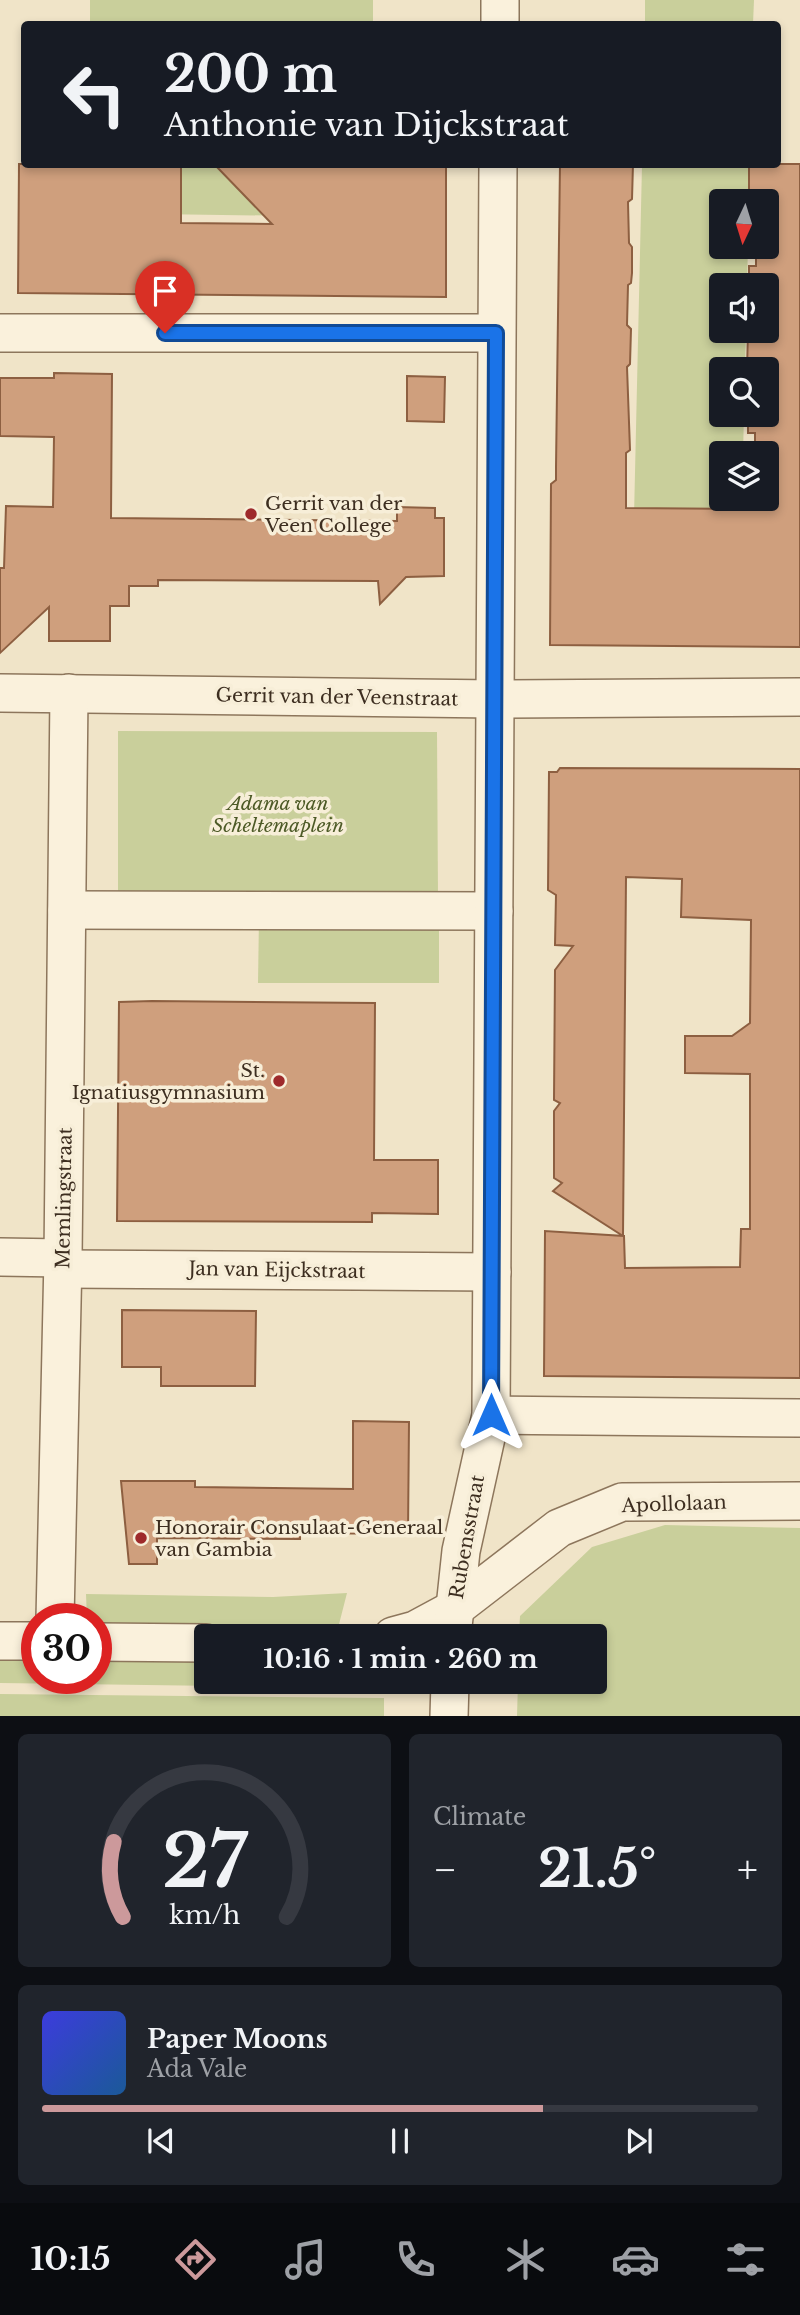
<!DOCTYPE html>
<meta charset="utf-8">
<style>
:root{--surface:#171b24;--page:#20242c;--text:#f1f3f6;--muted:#9ea1a6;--line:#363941;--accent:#cc999b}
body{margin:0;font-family:"Libre Baskerville",serif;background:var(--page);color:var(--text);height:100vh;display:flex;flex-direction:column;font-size:26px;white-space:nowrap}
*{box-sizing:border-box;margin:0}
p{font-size:23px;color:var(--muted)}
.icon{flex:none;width:38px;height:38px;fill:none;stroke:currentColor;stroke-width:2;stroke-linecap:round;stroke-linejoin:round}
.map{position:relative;height:1716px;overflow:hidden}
.drawer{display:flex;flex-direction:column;gap:18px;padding:18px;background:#0d0f14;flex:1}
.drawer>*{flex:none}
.guide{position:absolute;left:21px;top:21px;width:760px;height:147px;border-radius:7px;box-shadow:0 4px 10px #0003;background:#171b24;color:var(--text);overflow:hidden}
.needle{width:46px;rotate:184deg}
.buttons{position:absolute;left:709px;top:189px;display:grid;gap:14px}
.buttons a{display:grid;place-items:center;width:70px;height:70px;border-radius:7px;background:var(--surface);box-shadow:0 4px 10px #0003;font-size:35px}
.speed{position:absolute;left:21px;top:1603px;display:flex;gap:14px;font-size:35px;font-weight:700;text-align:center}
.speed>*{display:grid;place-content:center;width:91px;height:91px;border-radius:50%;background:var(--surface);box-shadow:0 4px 10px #0003;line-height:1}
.speed .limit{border:10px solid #d22;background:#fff;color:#111}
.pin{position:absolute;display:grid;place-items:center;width:60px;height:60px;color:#fff;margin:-72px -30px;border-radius:50% 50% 50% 0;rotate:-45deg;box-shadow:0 0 7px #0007}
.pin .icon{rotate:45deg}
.me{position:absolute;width:77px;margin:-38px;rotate:0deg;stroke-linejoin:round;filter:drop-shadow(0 0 5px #0008)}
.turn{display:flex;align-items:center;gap:24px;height:147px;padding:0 28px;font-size:32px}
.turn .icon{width:91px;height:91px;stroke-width:2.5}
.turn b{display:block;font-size:49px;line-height:60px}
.big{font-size:52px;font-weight:700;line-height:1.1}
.drawer .widget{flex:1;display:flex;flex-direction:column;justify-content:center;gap:10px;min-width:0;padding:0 24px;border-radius:10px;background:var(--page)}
.drawer .dial{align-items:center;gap:0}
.dial svg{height:182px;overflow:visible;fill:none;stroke:var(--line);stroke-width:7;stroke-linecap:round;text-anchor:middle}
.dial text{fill:var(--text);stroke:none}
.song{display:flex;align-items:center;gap:21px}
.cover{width:84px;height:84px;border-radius:10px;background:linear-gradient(135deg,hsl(240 70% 55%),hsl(210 70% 35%))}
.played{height:7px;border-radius:4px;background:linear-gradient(90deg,var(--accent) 70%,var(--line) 70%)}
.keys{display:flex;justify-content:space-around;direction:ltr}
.heat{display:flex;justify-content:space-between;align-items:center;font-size:38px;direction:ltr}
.drawer .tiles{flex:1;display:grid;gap:18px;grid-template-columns:1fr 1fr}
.widget:last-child{grid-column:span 2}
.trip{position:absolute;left:194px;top:1624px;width:413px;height:70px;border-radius:7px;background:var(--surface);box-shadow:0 4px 10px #0003;font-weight:700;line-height:70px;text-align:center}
.dock{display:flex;height:112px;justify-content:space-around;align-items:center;background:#090b0e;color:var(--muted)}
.dock .icon{width:49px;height:49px}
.dock .current{color:var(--accent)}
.dock b{font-size:32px;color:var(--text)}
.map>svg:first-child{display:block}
.green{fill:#c9cf9b}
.building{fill:#cf9f7d;stroke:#8d5f41;stroke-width:2}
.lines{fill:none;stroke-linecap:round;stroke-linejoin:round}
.minor-casing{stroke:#8d765c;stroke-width:40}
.minor{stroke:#faf1dc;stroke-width:37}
.route-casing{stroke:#114b97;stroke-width:18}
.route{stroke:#1a73e8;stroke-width:12}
.poi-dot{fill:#9e2a2b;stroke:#f7eed8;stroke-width:2.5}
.labels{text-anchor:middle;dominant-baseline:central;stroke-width:7;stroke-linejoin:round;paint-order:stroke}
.poi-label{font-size:19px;fill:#3d2e20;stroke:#f7eed8;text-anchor:start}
.street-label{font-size:19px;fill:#3d2e20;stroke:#f7eed8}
.park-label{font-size:19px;font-style:italic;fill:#4d5a26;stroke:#f7eed8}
</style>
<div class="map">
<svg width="800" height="1717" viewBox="0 0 800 1717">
<rect width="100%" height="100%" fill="#f0e4c8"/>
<g class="green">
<rect x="90" y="0" width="283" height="24"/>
<path d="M645,0H754L753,24H645Z"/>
<path d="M87,165H370V217L86,213Z"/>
<path d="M642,165H750L749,201H721V247H748L747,285H721V331H746L745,369H721V415H744L743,453H721V499H742L741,564L633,561Z"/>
<path d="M118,731L437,732L438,896L118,895Z"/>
<path d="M439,914V983H258L259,916Z"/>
<path d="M665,1525L800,1528V1716H517L518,1682H595V1636H519L520,1616L592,1547Z"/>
<path d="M347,1593L336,1636H206V1682H369L376,1688L0,1683V1644H37V1678H96V1619H87L86,1594L273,1597Z"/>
<path d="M0,1694L384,1698V1716H0Z"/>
</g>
<g class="building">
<path d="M19,164H181V223L272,224L214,164H446V297L18,293Z"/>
<path d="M560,164H633L632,199L628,202L629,243L632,247V273L631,283L628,285L627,325L631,329L630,364L627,367L630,450L626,453V508L747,509V499H766V453H755V433H748V415H766V369H747L748,331H766V285H749V266H756V247H766V201H749V164H800V647L550,645L551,484L556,480V467Z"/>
<path d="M54,373L112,374L111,518L397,521V507L435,508V518H444V576L406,577L380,604L378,581L158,580V586H129V606H110V641H49V607L0,653V568H4L6,506L53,507L54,437L0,436V378H54Z"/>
<path d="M407,376L445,377L444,422L407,421Z"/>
<path d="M560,768L800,769V1378L544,1376L545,1231L624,1236L625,1268L740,1267L741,1229H750V1074L685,1073V1036H732L750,1023L751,920L681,917L682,879L626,877L623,1236L553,1191L562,1183L554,1178V1111L560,1103L554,1100L555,970L573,946L555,945L556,895L548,890L549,772H557Z"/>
<path d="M152,1001L375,1003L374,1160H438V1214L372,1213V1222L117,1221L119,1002Z"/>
<path d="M122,1310L256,1311L255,1386H161V1367H122Z"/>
<path d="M353,1421L409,1422L408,1534L300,1533V1539L157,1538V1564H129L121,1481H195V1487L353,1489Z"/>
</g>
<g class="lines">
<g class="minor-casing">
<g id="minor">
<path d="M500,24V0"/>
<path d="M0,333H496"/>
<path d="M0,693L495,699L800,697"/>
<path d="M67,910L494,911"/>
<path d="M0,1257L63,1258"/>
<path d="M63,1269L492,1272"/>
<path d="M491,1415L800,1418"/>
<path d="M55,1619L63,1258L69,693"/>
<path d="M393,1636L415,1630L454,1609L559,1528L622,1502L800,1501"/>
<path d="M452,1636L461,1551L491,1415L498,164"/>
<path d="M0,1641H37"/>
<path d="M96,1642L206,1643"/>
<path d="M449,1717L450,1682"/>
</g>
</g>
<use href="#minor" class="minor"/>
</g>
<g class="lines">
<g class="route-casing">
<path id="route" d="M165,333H496L491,1415"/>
</g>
<use href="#route" class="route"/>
</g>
<g class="poi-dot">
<circle cx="251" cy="514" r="7"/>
<circle cx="279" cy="1081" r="7"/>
<circle cx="141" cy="1538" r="7"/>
</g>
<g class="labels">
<g class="poi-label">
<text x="265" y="503">Gerrit van der<tspan x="265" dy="22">Veen College</tspan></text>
<text x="265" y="1070" text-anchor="end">St.<tspan x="265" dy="22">Ignatiusgymnasium</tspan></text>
<text x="155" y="1527">Honorair Consulaat-Generaal<tspan x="155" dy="22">van Gambia</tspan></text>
</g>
<g class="street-label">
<text transform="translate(337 697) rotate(1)">Gerrit van der Veenstraat</text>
<text transform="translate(64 1198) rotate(-89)">Memlingstraat</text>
<text transform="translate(277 1270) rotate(1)">Jan van Eijckstraat</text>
<text transform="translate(674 1504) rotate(-2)">Apollolaan</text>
<text transform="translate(467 1537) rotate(-80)">Rubensstraat</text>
</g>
<g class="park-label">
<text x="278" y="803">Adama van<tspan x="278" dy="22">Scheltemaplein</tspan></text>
</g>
</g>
</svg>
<div class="buttons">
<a><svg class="needle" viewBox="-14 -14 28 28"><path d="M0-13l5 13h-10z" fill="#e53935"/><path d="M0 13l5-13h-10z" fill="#9ea1a6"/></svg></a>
<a><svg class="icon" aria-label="sound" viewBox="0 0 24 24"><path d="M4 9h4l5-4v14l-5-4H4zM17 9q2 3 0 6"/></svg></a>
<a><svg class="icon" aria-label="search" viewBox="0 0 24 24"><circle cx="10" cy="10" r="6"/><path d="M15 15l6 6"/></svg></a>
<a><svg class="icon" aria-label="layers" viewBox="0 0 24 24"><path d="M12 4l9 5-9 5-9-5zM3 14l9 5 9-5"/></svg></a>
</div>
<div class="speed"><div class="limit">30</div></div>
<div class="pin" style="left:165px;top:333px;background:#d93025"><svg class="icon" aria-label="arrive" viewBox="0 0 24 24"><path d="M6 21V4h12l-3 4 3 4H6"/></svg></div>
<svg class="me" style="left:491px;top:1415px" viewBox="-20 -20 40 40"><path d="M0-17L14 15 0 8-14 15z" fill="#1a73e8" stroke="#fff" stroke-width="4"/></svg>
<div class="trip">10:16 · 1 min · 260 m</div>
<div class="guide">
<div class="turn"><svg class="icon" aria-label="left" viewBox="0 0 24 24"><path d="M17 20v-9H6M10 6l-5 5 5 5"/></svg><div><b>200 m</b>Anthonie van Dijckstraat</div></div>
</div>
</div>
<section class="drawer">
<div class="tiles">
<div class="widget dial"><svg viewBox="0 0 100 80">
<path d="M14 69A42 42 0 1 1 86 69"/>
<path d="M14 69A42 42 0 0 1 10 36" stroke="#cc999b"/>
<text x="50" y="56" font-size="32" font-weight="700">27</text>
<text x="50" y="72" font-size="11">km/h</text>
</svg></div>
<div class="widget"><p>Climate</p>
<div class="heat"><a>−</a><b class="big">21.5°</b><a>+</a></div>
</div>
<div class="widget">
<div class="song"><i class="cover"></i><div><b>Paper Moons</b><p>Ada Vale</p></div></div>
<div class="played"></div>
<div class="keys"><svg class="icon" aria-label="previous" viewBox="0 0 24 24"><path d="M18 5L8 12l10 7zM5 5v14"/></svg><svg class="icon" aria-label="pause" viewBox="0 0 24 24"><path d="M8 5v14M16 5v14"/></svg><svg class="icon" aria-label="next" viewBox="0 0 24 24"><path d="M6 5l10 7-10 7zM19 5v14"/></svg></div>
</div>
</div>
</section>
<nav class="dock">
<b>10:15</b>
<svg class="icon current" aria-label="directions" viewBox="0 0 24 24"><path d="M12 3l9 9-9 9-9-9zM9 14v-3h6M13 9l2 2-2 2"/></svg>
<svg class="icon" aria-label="music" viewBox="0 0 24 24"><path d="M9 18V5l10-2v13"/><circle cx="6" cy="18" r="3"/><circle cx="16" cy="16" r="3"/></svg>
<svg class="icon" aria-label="phone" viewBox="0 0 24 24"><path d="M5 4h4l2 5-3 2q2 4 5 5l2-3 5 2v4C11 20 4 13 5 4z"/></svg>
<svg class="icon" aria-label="climate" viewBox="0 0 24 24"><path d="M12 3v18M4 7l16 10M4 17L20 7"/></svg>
<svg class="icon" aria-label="car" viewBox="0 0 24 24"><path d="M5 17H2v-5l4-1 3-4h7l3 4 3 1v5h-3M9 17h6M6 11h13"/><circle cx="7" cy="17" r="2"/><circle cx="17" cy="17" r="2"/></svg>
<svg class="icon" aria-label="filters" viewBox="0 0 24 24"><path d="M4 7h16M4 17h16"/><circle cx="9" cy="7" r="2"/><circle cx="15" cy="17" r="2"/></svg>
</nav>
